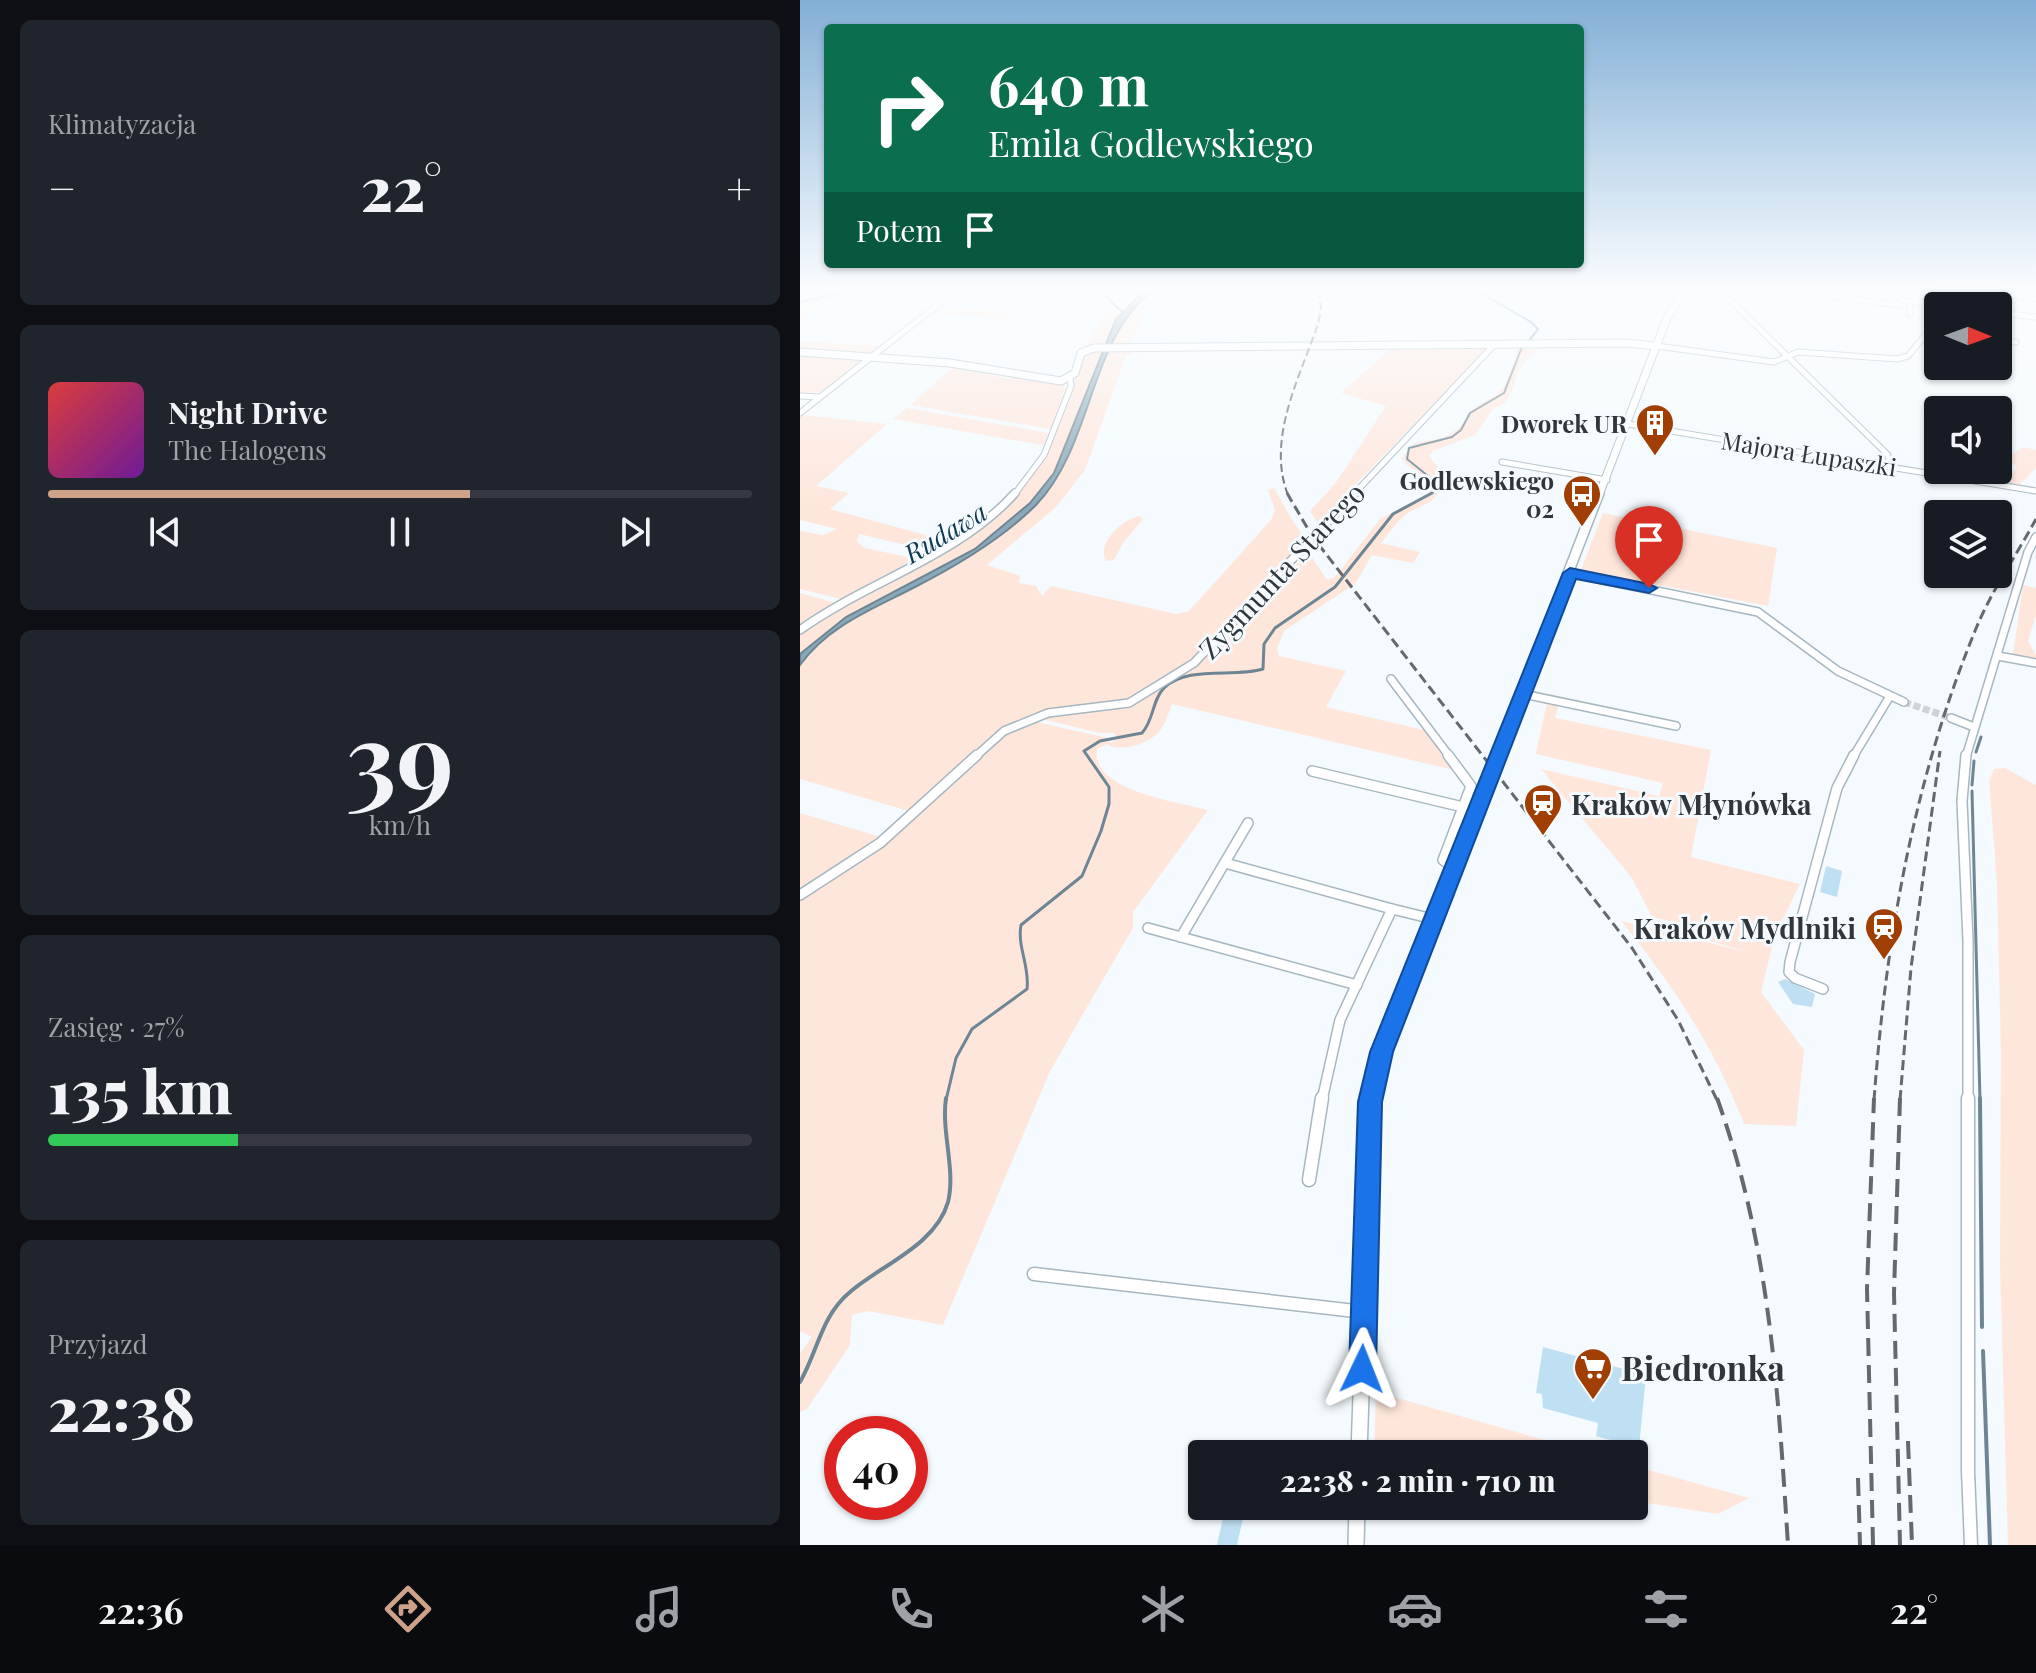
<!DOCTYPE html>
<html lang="pl">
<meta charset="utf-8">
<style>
:root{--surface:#171b24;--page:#20242c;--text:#f1f3f6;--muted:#9ea1a6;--line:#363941;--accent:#cda289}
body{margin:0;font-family:"Playfair Display",serif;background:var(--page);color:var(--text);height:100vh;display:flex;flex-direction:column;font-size:30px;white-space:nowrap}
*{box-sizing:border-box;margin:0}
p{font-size:26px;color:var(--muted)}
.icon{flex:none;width:44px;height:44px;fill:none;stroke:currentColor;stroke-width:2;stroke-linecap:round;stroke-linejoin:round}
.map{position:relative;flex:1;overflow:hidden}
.sheet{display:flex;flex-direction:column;gap:20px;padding:20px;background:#0d0f14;width:800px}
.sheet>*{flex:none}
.banner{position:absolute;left:24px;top:24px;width:760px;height:244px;border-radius:8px;box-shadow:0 2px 6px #0004;background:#0b6e4f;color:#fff;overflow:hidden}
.needle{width:52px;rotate:91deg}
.controls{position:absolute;left:1124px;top:292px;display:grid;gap:16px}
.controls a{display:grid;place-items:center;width:88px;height:88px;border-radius:8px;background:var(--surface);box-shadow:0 2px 6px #0004;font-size:40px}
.speed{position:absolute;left:24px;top:1416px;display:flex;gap:16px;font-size:40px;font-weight:700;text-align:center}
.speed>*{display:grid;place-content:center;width:104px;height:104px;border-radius:50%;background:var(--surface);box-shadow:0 2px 6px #0004;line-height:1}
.speed .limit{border:12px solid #d22;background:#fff;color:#111}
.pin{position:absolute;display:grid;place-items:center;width:68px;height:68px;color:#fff;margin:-82px -34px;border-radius:50% 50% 50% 0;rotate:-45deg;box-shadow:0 0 8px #0007}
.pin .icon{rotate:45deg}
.me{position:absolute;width:88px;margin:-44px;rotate:2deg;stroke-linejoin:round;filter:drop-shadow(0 0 6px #0008)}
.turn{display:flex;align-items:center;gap:28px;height:168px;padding:0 32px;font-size:36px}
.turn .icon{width:104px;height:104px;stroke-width:2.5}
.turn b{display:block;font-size:56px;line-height:68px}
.then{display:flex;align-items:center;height:76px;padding:0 32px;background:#0003;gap:16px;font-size:30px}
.big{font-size:60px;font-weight:800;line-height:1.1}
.sheet .widget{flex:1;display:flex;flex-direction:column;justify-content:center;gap:12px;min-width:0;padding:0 28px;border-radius:12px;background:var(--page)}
.sheet .dial{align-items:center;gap:0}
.dial b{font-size:104px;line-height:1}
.song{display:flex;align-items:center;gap:24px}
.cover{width:96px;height:96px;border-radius:12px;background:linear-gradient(135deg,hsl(0 70% 55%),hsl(280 70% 35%))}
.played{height:8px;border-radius:4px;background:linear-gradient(90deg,var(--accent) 60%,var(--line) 60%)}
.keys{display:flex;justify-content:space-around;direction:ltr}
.heat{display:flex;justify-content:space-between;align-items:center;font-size:44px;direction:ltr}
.charge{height:12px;border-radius:6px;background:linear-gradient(90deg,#34c759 27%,var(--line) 0)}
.trip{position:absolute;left:388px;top:1440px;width:460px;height:80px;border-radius:8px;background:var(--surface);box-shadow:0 2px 6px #0004;font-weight:800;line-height:80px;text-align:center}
.tab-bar{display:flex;height:128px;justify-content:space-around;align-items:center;background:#090b0e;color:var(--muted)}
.tab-bar .icon{width:56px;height:56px}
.tab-bar .active{color:var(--accent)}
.tab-bar b{font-size:36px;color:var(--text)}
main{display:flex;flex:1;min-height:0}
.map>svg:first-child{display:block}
.green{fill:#ffe6db}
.water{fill:#89a8ba;stroke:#6e8694;stroke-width:2}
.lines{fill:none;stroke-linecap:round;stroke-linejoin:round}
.stream-far2{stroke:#6e8694;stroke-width:2}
.stream-far1{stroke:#6e8694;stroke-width:3}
.stream{stroke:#6e8694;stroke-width:4}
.building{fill:#bfdff2}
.minor-tunnel{stroke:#cdd3d7;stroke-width:7;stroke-dasharray:7 3;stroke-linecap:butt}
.minor-far3-casing{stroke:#a7b7c0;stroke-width:7}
.minor-far2-casing{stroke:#a7b7c0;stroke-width:10}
.minor-far1-casing{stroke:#a7b7c0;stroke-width:12}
.minor-casing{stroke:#a7b7c0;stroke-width:15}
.tertiary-far3-casing{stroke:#a7b7c0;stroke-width:9}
.tertiary-far2-casing{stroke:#a7b7c0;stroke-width:12}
.tertiary-far1-casing{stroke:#a7b7c0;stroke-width:14}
.tertiary-casing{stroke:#a7b7c0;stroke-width:18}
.minor-far3{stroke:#fff;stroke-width:5}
.minor-far2{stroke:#fff;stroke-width:7}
.minor-far1{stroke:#fff;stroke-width:9}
.minor{stroke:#fff;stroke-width:12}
.tertiary-far3{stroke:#fff;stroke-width:7}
.tertiary-far2{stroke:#fff;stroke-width:9}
.tertiary-far1{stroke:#fff;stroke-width:11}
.tertiary{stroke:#fff;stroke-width:15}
.rail-far2{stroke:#63696d;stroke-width:2;stroke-dasharray:8 4;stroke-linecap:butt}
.rail-far1{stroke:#63696d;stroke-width:3;stroke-dasharray:10 5;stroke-linecap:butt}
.rail{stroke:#63696d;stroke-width:4;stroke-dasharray:18 9;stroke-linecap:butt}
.route{fill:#1a73e8;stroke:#114b97;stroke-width:2}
.labels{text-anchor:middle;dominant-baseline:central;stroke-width:6;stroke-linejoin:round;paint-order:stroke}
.far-poi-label{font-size:24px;font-weight:bold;fill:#30363a;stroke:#f4fafe;text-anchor:end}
.far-street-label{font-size:24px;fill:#30363a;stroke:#f4fafe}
.far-water-label{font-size:26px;font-style:italic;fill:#0e394e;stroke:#f4fafe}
.street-label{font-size:28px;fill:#30363a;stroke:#f4fafe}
.poi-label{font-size:28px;font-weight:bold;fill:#30363a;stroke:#f4fafe;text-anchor:start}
.near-poi-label{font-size:34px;font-weight:bold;fill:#30363a;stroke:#f4fafe;text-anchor:start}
</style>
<main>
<section class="sheet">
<div class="widget"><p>Klimatyzacja</p>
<div class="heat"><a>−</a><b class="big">22°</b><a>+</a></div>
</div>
<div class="widget">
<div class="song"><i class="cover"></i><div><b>Night Drive</b><p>The Halogens</p></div></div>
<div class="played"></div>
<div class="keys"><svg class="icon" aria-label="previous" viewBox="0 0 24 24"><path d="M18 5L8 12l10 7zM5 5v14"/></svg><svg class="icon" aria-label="pause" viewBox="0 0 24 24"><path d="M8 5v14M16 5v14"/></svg><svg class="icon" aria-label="next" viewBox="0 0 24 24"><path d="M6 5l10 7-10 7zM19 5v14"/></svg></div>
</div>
<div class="widget dial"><b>39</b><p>km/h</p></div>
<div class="widget"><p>Zasięg · 27%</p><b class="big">135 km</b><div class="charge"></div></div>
<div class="widget"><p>Przyjazd</p><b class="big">22:38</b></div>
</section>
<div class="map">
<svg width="1236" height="1545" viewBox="0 0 1236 1545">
<rect width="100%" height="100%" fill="#f4fafe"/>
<g class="green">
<path d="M0,292H49L34,295L0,323Z"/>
<path d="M155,292H300L313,304L320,299L313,292H343L316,319L304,347L286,348L306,309L230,299L207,319L129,314L141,306L193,310L202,303L150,299Z"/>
<path d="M351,292H368L347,310L328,347H312L324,317Z"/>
<path d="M0,341L83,346L72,355L0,350Z"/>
<path d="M303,349L254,473L230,503L175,549L46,617L0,654V632L15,620L140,553L216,495L237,468L286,353Z"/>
<path d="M311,349L340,350L326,356L285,470L256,507L187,565L220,576L219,583L236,586L242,596L251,586L376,614L389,611L471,520L475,510L468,490L474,488L492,520L505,538L390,664L328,700L252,709L194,735L112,812L0,779V665L3,661L36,629L151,567L195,540L236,504L267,459Z"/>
<path d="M687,349L518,523L510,511L535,484L586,406L541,393L589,350Z"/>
<path d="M715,349H735L734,354C715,365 717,386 706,402L693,409L675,435L633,451L629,456L642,473C639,512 622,499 602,518C594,525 588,535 581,543L620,552L613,563L572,555L556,583L484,631L477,649L479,656L546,671L526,707L624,730L651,767L650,769L372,704C369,712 366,722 361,729C351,744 321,753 306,744L297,750C291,791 379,802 408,810L333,912V928L250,1071L143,1325L68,1311L52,1315L50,1345L7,1409L0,1412V1353L12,1337L0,1331V898L94,836L203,734L232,721L308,738L310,743L318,739L314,733H299L238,718L315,707L374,676L509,553L527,580L535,577L580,519L629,493C634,473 609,474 602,458L614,443L644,438L661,426L673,409L697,394L706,383L715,359Z"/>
<path d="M0,356L63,360L21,392L0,394Z"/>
<path d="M153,367L209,379L213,376L264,384L266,390L251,429L110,405Z"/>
<path d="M107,408L249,433L243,445L93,419Z"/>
<path d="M3,415L87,424L16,486L49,493L30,509L151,542L136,552L59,534L57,542L65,548L112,558L94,573L41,599L0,589V531L23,535L37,529L0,520V417Z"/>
<path d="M1223,447L1236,450V468L1219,485L1208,482L1217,466L1205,459Z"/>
<path d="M803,513L977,548L968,606L781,570Z"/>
<path d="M339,516L343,519L323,543L314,560L306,561C296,543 322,520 339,516Z"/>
<path d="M1223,585L1236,588V615L1228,641L1236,655V661L1213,655Z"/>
<path d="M0,593L36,603L0,627Z"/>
<path d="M747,702L759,703L755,718L911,750L891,857L1000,884L975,935L961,992L1004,1050L996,1126L944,1124C915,1048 872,984 821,921L947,952L895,936L889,926L852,917L832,878L741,769L859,796L863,783L736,754Z"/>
<path d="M1205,768L1236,785V1545H1208L1200,1265L1201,1053L1197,883L1189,780L1194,769Z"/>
<path d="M0,813L84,838L0,892Z"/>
<path d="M576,1392L793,1454H574Z"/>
<path d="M834,1466L949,1498L918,1514L834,1501Z"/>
</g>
<path class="water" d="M343,292H351C289,340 293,446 236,505C202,539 158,565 115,587C73,609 29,625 0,665V654L46,617L175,549L230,503L254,473L316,319Z"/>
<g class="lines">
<g class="stream-far2">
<path d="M302,292L322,312"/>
<path d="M679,292L731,322L738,329L728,342"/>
<path d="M0,302L46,292"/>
<path d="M628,495L633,492V480L607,459L609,448L652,437L661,430L670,413L704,393L722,347"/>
</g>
<g class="stream-far1">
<path d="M1176,752L1181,737"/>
<path d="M1172,785L1174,761"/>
<path d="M1172,791L1180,1100"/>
<path d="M146,1100L156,1058L172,1029L227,989C230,967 217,947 221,925L282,876L301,831L309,804V787L284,751L300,741L342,733C354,720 352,700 364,688C387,665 434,678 463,669L464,644L475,628L535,587L593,514L632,493"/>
</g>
<g class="stream">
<path d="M1180,1098L1182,1327"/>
<path d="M1183,1351L1190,1545"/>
<path d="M0,1382C18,1351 21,1316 50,1292C81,1265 136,1245 148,1202C156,1170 141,1132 146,1098"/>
</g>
</g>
<g class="building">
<path d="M1026,866L1042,871L1037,897L1020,892Z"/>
<path d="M985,979L1015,994L1012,1007L993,1004L978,982Z"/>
<path d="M743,1347L846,1375L839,1448L796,1436L798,1423L743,1408L742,1394L736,1393Z"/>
<path d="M424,1514L443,1518L437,1545H417Z"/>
</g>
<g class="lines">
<path class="minor-tunnel" d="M1104,702L1151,718"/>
<g class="minor-far3-casing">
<g id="minor-far3">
<path d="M922,292L1088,455L1089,465"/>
<path d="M996,292L1101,305"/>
<path d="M1175,295L1181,296V292L1236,299"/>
<path d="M1101,300L1145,306"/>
<path d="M1110,306V314"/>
<path d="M1198,313L1236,317"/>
<path d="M1198,340L1216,342"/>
<path d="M857,346L974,362L998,352L1097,359L1108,356L1126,334L1138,333"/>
<path d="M0,396L19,397"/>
<path d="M0,413L154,292"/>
<path d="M828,424L1236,491"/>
<path d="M702,462L807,480"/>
<path d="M214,495L244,455L271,386L270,378"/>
<path d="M553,495L693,346"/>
</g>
</g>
<g class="minor-far2-casing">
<g id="minor-far2">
<path d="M770,573L958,612L1038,671L1104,702"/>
<path d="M0,630C68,581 159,556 215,493"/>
<path d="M1198,656L1236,663"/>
<path d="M591,679L650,757"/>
<path d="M723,694L876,726"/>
<path d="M1151,718L1174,727"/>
<path d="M175,757L204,731L248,713L329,703L394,663L555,493"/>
<path d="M1053,757L1090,696"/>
<path d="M1166,757L1228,552L1236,537"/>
</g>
</g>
<g class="minor-far1-casing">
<g id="minor-far1">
<path d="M648,755L671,786L643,860L654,868"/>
<path d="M1166,755L1162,801L1168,941V1100"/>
<path d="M512,771L663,807"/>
<path d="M425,863L592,909"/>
<path d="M0,895L80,843L177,755"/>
<path d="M348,928L557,985"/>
<path d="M381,937L448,823"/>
<path d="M1023,989L995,978L989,972L990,962L1037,788L1054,755"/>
<path d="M522,1100L540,1020L592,909L633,919"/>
</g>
</g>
<g class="minor-casing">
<g id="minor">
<path d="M1168,1098V1471L1171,1545"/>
<path d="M509,1180L522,1098"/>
<path d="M234,1274L564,1312"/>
</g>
</g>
<g class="tertiary-far3-casing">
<g id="tertiary-far3">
<path d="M0,352L150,363L261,381L275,373L281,353L294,348L825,343L857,346"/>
<path d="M799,495L867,318L884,292"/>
</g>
</g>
<g class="tertiary-far2-casing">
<path id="tertiary-far2" d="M697,757L799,493"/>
</g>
<g class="tertiary-far1-casing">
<path id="tertiary-far1" d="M570,1100L577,1067L698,755"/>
</g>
<g class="tertiary-casing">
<g id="tertiary">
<path d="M559,1454L571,1098"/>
<path d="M556,1545L557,1506"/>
</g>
</g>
<use href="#minor-far3" class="minor-far3"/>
<use href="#minor-far2" class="minor-far2"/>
<use href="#minor-far1" class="minor-far1"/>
<use href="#minor" class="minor"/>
<use href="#tertiary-far3" class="tertiary-far3"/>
<use href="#tertiary-far2" class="tertiary-far2"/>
<use href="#tertiary-far1" class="tertiary-far1"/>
<use href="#tertiary" class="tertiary"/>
<path class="rail-far2" d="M488,495C466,439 500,377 518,324L521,309L519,292"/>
<g class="rail-far1">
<path d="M487,493L512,536L832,948L878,1020L917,1100"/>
<path d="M1074,1100C1086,939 1113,782 1175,631C1190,593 1216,556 1236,519"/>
<path d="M1100,1100L1111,968L1140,751"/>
</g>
<g class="rail">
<path d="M917,1098C970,1245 978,1390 988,1545"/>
<path d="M1100,1098L1094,1293L1100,1545"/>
<path d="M1108,1441L1112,1545"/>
<path d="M1058,1478L1060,1545"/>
<path d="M1073,1545L1067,1289L1074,1098"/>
</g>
</g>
<linearGradient id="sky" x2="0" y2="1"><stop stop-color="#82afd6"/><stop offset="0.57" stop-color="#fafdff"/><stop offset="1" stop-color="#fafdff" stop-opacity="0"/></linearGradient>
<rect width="1236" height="508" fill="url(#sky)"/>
<path class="route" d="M770,568L849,584L857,588L849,593L776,579L593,1052L582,1102L576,1369L572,1378L562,1382L553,1378L549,1369L558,1102L570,1052L763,573Z"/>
<defs>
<g id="building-pin" transform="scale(2)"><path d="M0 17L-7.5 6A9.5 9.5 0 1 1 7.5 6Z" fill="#a13e04" stroke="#f4fafe"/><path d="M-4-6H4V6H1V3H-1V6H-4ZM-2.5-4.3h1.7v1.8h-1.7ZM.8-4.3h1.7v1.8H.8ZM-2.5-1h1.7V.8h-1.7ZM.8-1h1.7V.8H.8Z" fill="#fff"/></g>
<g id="bus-pin" transform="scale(2)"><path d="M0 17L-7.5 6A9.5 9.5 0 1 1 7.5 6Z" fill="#a13e04" stroke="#f4fafe"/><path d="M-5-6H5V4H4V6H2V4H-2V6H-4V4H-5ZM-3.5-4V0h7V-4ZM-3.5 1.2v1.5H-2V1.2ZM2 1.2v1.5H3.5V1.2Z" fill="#fff"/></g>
<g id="station-pin" transform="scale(2)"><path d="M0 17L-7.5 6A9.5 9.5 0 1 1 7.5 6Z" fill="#a13e04" stroke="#f4fafe"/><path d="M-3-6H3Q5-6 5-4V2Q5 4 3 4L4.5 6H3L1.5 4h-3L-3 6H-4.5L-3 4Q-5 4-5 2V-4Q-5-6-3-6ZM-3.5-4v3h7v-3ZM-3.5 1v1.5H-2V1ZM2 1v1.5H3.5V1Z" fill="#fff"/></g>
<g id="supermarket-pin" transform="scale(2)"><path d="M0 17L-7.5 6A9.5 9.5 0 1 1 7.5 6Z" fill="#a13e04" stroke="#f4fafe"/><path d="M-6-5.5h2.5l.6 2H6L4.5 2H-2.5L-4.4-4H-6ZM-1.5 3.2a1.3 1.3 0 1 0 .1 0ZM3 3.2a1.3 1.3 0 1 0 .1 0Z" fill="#fff"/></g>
</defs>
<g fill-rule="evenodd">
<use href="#building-pin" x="855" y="423"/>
<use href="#bus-pin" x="782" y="494"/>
<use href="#station-pin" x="743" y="803"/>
<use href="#station-pin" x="1084" y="927"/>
<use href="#supermarket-pin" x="793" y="1367"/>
</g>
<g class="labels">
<g class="far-poi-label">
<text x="827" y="423">Dworek UR</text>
<text x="754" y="480">Godlewskiego<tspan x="754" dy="28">02</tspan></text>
</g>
<g class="far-street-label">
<text transform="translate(1009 453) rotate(9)">Majora Łupaszki</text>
</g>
<g class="far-water-label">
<text transform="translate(145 532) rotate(-31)">Rudawa</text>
</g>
<g class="street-label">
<text transform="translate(481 570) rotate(-47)">Zygmunta Starego</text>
</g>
<g class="poi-label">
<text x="771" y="803">Kraków Młynówka</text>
<text x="1056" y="927" text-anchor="end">Kraków Mydlniki</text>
</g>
<g class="near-poi-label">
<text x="821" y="1367">Biedronka</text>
</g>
</g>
</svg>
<div class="controls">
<a><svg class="needle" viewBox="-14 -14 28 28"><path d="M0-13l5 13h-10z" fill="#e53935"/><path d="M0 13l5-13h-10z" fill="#9ea1a6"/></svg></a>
<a><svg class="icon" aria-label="sound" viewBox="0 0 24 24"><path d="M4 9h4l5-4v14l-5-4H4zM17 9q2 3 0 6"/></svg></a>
<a><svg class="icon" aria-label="layers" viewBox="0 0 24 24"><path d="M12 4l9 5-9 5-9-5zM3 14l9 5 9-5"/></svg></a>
</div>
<div class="speed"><div class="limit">40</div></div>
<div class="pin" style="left:849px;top:588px;background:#d93025"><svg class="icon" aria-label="arrive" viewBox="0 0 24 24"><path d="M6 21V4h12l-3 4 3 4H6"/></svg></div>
<svg class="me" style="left:562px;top:1369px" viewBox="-20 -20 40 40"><path d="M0-17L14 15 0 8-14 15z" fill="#1a73e8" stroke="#fff" stroke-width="4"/></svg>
<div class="trip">22:38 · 2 min · 710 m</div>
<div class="banner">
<div class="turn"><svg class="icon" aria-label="right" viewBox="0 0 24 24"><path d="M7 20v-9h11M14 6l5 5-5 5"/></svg><div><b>640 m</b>Emila Godlewskiego</div></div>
<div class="then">Potem<svg class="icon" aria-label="arrive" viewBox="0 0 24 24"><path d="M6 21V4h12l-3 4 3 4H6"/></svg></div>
</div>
</div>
</main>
<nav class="tab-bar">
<b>22:36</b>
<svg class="icon active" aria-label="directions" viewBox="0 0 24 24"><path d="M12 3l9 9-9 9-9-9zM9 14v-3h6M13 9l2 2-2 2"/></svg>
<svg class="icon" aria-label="music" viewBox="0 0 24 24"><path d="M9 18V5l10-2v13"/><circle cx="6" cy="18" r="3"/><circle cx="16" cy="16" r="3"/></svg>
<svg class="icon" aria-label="phone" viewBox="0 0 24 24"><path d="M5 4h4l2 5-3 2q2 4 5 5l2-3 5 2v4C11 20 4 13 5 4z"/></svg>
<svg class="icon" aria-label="climate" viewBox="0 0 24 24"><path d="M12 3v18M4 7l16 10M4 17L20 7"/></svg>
<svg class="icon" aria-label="car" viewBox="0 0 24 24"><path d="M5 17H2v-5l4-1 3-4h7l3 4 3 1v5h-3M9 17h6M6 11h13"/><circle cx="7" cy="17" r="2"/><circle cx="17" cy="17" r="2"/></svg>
<svg class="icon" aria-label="filters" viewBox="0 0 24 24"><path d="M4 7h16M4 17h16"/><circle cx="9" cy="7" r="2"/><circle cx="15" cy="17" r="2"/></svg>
<b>22°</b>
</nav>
